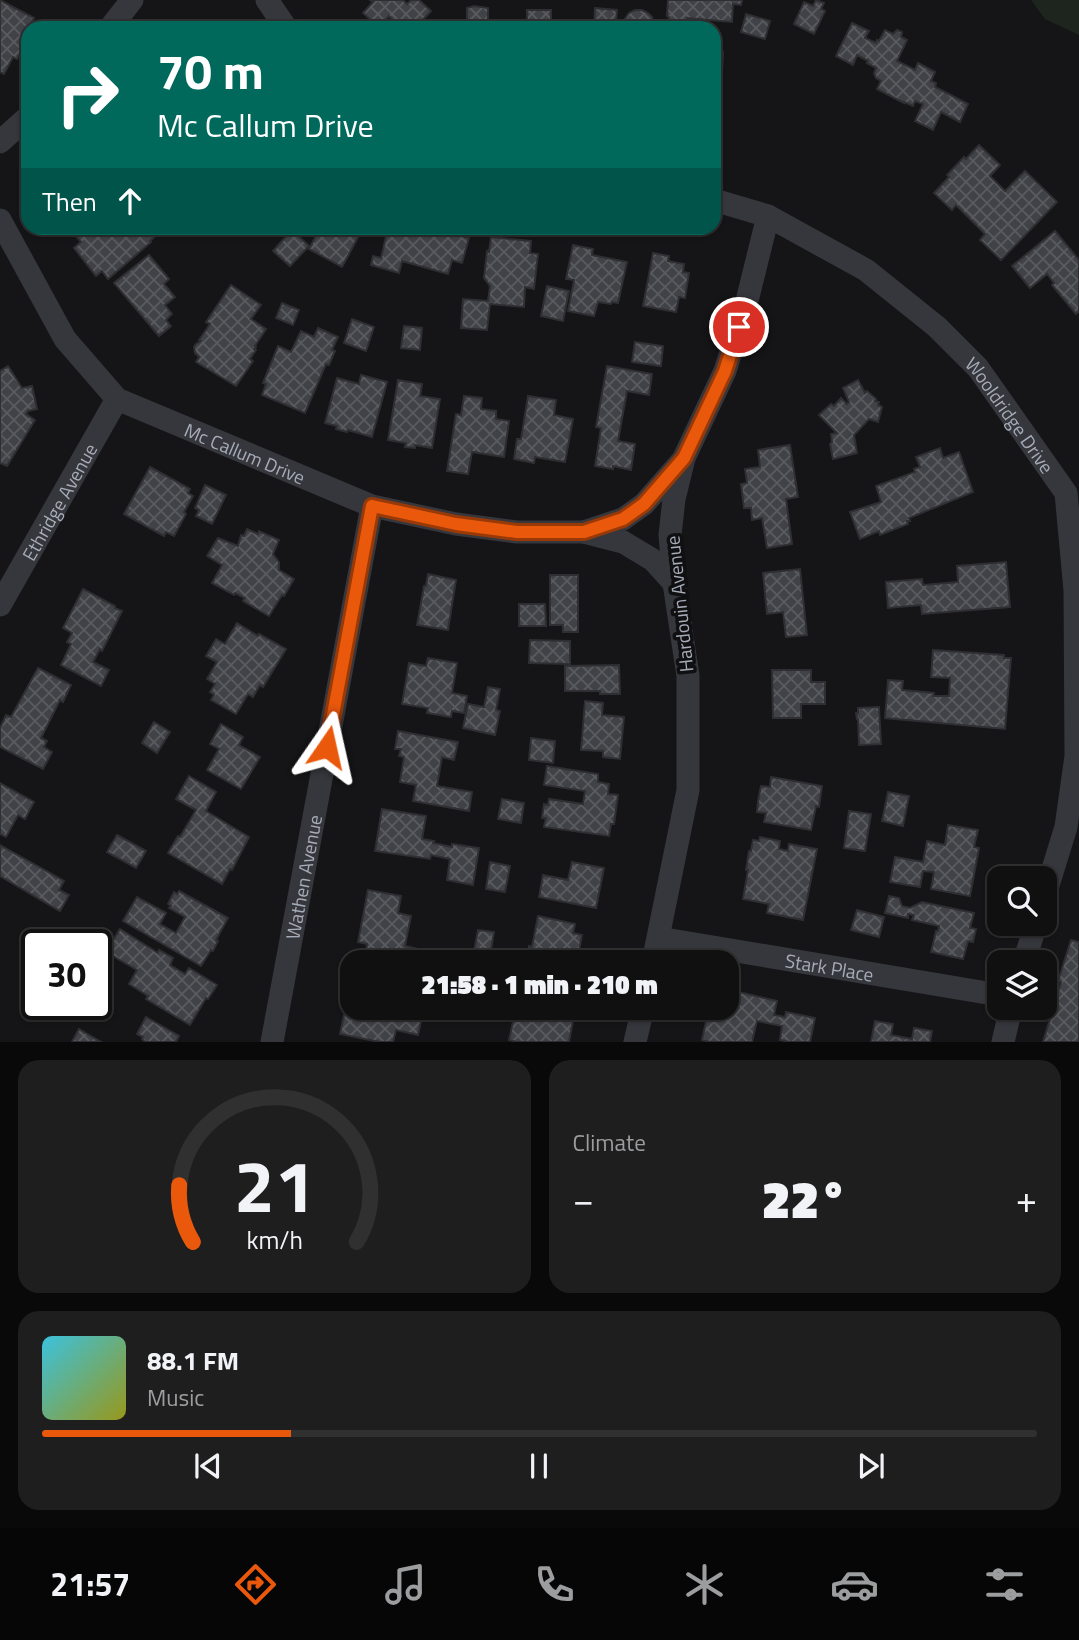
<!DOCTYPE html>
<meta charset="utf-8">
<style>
:root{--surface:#101011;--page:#1e1e1f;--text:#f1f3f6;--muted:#9c9d9f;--line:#303031;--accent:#ea580c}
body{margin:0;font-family:"Titillium Web",sans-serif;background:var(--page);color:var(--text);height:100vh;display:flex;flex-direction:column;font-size:26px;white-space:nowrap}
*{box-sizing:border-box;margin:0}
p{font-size:23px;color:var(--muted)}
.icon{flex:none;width:38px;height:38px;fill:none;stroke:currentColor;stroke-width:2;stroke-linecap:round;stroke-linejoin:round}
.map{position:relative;height:1042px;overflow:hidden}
.details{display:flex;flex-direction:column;gap:18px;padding:18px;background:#090909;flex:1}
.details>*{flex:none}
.hud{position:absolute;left:21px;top:21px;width:700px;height:214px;border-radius:21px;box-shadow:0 2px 5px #0004,0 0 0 2px var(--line);background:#00695c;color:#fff;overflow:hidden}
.fabs{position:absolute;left:987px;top:866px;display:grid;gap:14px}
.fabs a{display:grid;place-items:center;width:70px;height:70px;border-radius:14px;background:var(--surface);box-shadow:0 2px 5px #0004,0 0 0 2px var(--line);font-size:35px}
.speed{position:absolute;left:21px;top:929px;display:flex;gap:14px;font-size:35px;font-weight:700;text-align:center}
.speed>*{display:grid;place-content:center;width:91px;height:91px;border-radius:50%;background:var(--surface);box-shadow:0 2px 5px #0004,0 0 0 2px var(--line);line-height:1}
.speed .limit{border:4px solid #111;border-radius:10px;background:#fff;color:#111}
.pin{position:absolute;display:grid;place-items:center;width:60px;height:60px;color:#fff;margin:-30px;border:4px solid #fff;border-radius:50%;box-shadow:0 2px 7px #0007}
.me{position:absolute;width:77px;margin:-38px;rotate:11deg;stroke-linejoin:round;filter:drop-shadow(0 0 5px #0008)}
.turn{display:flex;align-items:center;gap:24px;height:147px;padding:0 21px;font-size:32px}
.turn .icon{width:91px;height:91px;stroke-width:2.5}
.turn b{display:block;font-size:49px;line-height:60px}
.then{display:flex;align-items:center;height:66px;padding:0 21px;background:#0003;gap:14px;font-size:26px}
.big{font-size:52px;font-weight:800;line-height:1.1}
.details .widget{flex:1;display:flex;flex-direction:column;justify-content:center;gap:10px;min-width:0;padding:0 24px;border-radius:21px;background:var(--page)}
.details .dial{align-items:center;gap:0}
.dial svg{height:182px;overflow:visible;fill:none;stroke:var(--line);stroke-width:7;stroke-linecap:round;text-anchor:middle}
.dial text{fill:var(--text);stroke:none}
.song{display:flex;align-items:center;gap:21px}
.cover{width:84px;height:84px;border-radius:10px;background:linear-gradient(135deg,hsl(190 70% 55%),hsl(60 70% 35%))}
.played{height:7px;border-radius:4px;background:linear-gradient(90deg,var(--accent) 25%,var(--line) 25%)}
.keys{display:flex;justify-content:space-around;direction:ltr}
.heat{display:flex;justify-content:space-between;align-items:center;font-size:38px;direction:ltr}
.details .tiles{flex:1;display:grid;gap:18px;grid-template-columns:1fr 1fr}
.widget:last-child{grid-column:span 2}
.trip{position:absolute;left:340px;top:950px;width:399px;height:70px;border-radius:21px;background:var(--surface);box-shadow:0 2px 5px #0004,0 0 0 2px var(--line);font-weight:800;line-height:70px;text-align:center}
.tab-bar{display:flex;height:112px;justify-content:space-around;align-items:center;background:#060607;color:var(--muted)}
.tab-bar .icon{width:49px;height:49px}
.tab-bar .current{color:var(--accent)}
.tab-bar b{font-size:32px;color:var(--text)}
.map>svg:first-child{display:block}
.park{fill:#1d251e}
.building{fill:url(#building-cross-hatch);stroke:#2f2f33;stroke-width:2}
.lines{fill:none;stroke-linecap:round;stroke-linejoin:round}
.minor{stroke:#36373c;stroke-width:23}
.route-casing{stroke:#983908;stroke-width:18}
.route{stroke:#ea580c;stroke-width:12}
.labels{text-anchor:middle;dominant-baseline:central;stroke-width:7;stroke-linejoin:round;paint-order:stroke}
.street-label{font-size:19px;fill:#a6acb8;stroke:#101012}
</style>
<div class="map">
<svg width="1079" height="1042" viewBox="0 0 1079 1042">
<defs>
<pattern id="building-cross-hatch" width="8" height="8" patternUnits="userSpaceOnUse" patternTransform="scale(1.75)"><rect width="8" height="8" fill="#414247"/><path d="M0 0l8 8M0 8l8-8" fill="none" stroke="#595b5f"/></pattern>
</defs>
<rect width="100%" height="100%" fill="#151517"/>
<path class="park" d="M1031,0H1079V35L1045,19Z"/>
<g class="building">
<path d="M0,0L34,18L20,45L24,47L17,59L13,57L4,74L0,72Z"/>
<path d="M370,0H403L407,4L411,0H419L431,11L419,24L424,28H393L390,26L394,21L389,16L379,27L363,13L373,2Z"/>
<path d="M668,0H742L741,5L733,4L732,22L687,18L686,28H669V17L667,16Z"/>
<path d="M816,0L824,3L821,9L825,11L814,34L794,24L804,2L813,6Z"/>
<path d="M474,6L488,8V28H456V25H467V8Z"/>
<path d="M595,8L617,10L616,22L622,23L629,13L635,10H642L648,13L652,17L655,27L662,28H594Z"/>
<rect x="527" y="10" width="24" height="18"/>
<path d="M746,14L770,21L765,39L741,32Z"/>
<path d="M852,23L869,31L865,38L876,43L877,40L879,41L885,30L893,34L897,30L902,32L901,37L907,40L897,61L915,70L918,63L935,72L931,81L936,83L935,87L968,104L960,122L941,112L933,130L915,121L923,104L915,101L913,106L904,102V103L877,89L881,81L876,78L874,73L876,68L867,63L868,61L857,55L853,65L836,56Z"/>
<path d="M714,52H723L722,73L714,72Z"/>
<path d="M979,145L1000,165L990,176L1005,191L1025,171L1057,202L1001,260L980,240L985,234L956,205L952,210L934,193L949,177L947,175L964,157L966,159Z"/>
<path d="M69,228H164L150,241L151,242L108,279L102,271L96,276L74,248L81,242Z"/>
<path d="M316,228H363L342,267L309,249L317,234L313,232Z"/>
<path d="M388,228L409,234L410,228H440L458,232L457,235L469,238L462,263L452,260L448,274L402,261L399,273L371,265L373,256L381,258Z"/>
<path d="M292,230L309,246L290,266L273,251Z"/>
<path d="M1055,231L1079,260V311L1076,314L1052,285L1054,283L1047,274L1030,288L1012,266Z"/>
<path d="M491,237L531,241L530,253L538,254L534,289L525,287L524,307L490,304L487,330L461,328L463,299L488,301L490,286L484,278L487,251L489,252Z"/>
<path d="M573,245L593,249L592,255L627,262L618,303L612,302L611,304L598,302L594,316L568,311L574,280L566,279Z"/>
<path d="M653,253L669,256L668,261L684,264L683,272L689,273L685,298L679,297L676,312L643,306Z"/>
<path d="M149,255L169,279L164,284L175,297L165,305L172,314L166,320L171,326L159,336L114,283Z"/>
<path d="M231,285L261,305L251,319L266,329L255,346L256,347L254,349L256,350L250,359L253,361L236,386L196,362L199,357L195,353L194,347L196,344L201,341L199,340L210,324L206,322Z"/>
<path d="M547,286L569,291L563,321L541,316Z"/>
<path d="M282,303L299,310L293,325L276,318Z"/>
<path d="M352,319L374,327L366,351L344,343Z"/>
<path d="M404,326L422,328L420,350L401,348Z"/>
<path d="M318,328L338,337L332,350L335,351L329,365L326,364L305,413L262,395L266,384L263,383L278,346L291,352L301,331L314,337Z"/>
<path d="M635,342L663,346L661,366L632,362Z"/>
<path d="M8,366L22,388L32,386L37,409L28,411L26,414L35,420L7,466L0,463V371Z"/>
<path d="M607,366L652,374L649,395L627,391L618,441L635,444L631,470L613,466V469L595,466L601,428L596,427Z"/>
<path d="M361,375L387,382L372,437L348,430L347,432L336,429L337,426L325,423L337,378L359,384Z"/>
<path d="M398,380L422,384L420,396L440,399L432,448L415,445V448L405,447L406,443L388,440Z"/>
<path d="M858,380L865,393L867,391L876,399L875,401L879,402L878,405L882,407L878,422L869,419L854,435L857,453L833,459L830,444L832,442L831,434L837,433L819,415L831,404L834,406L841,398L847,404L849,402L843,388Z"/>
<path d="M464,396L482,398L481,409L496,411V419L509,421L504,457L472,452L468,474L447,471L456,414L461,415Z"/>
<path d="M528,396L556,400L554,415L573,419L565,462L535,457L534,463L514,459L517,439H521Z"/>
<path d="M790,445L798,497L786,499L792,544L767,548L762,518L752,520L751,508H744L741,484L747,483L745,469L760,467L758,450Z"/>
<path d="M940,448L943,458L959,452L973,492L909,518L910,521H907L908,524L880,535L879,531L860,539L850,512L881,502L876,486L915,472L914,469L920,467L916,457Z"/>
<path d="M150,467L190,489L188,493L193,496L184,512L186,514L174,536L166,532L164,536L124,514Z"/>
<path d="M205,485L226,495L212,524L196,516L199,510L195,508Z"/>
<path d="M247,529L258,534L259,531L279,540L273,554L279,562V570L294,579L284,596L282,595L269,616L243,601L245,598L235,593L234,595L212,583L222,565L207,556L218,538L238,546L241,535L244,536Z"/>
<path d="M1006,562L1010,607L922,614L921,605L888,608L886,582L922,579L923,585L958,582L957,566Z"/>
<path d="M800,569L807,635L786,637L783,612L767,614L763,573Z"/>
<path d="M428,574L456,580L448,630L417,625L424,586H426Z"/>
<path d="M550,575H578V632H563V625H550Z"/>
<path d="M83,589L115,606V608L122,611L102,651L100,649L93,662L109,670L101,686L61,665L71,644L67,642L72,633L63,628Z"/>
<path d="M519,604H545L546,626H519Z"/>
<path d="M237,623L258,636L259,634L286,649L263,687L260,685L253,697L248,694L236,714L211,700L214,695L210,692L215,684L207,679L217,662L206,656L216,639L225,644Z"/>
<path d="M530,640L570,641V664L529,663Z"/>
<path d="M933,650L1004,655V658H1011L1005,729L885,718L888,680L903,681L902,690L934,693L933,696H949L950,678L931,677Z"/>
<path d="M428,658L457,663L452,693L467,696L464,713L452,711L451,717L427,713L428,708L402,704L409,663L426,666Z"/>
<path d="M619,665L620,694H600V691H565V666Z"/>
<path d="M38,668L71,685L63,702L60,700L41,738L47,741L44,747L52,752L43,769L0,747V728L6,715L11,717Z"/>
<path d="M772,670H811V682H825V704H801V718H773Z"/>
<path d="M488,687L500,689L496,710L500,711L495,735L463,728L468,704L484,707Z"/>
<path d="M585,701L603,703L602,715L624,717L620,759L603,757V751L581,750Z"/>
<path d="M879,707L881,744L859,745L858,719H857L856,713H858V708Z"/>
<path d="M154,722L170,732L157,753L142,743Z"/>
<path d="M221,724L243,737L239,745L260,757L241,789L207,770L219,749L210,744Z"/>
<path d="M398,731L458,742L454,760L442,757L437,786L472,792L469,811L413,801L416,785L400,782L404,757L399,756L401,749H395Z"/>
<path d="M531,738L555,741L553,763L529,760Z"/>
<path d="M547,766L598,774V782L609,784L608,794L618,795L614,824H611L609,836L544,827L546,818H542L544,804L548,805L549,799L583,804L585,791L544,785Z"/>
<path d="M189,776L216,792L206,811L249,837L232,870L230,869L222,884L168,853L178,836L180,837L196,810L176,799Z"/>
<path d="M771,777L822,786L819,807L816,806L811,830L764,822L766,813L757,812L758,801L761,786L770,787Z"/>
<path d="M0,783L34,802L25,819L18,815L6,837L0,834Z"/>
<path d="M888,792L909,796L903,826L882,821Z"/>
<path d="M502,799L524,803L521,823L498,819Z"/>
<path d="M382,809L426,816L422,839L434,841L433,843L452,847V844L479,848L473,885L447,880L450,859L431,855L430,859L375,851Z"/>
<path d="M849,811L871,814L865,851L844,848Z"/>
<path d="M948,825L978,830L974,847L979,848L970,896L931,889L934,872L923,871L920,887L890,882L895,857L923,862L927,841L945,845Z"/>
<path d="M117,835L146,851L136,868L107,852Z"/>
<path d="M760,837L780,841L779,849L788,851L789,844L817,849L803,920L767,913L769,904L743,899L748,870H746L749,851H751L753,840L759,841Z"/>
<path d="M0,845L64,881L59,890L69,895L60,911L0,876Z"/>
<path d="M490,862L510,866L505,892L486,889Z"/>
<path d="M572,862L604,868L596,908L539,897L543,875L568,880Z"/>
<path d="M368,890L401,896L398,913L411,916L405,946L422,950L419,962H364L367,944L358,942Z"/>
<path d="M179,891L228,918L216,940L218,941L213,951L211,950L201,966L123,921L137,897L166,913L160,924L176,933L185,917L169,908L171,906L168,904L174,892L177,894Z"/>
<path d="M889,896L899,898L902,906L910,908L922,902L974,913L970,928L976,929L973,942L968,941L963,959L931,952L936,931H938L939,926L912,920L914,915L908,914V918L885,913Z"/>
<path d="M857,910L884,917L879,937L851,930Z"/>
<path d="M538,916L575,924L573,933L582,935L577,962H526L529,946L532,947Z"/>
<path d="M120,929L158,953L159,950L173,958L170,965L185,974L189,968L217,985L208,999L206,998L190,1025L146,999L148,996L129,984L137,970L106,952Z"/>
<path d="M478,930L494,932L489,962H472Z"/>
<path d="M1071,940L1079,942V1042H1043L1061,982L1058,981Z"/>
<path d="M37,951V976L26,971L29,966L27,965L32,955L34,957Z"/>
<path d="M352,977V1008H424L418,1035L396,1030L393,1042H380L340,1034Z"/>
<path d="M726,989L777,1001L774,1015L785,1017L786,1012L815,1018L810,1042H789L780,1040L782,1026L757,1021L752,1042H710L702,1040L709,1008H726Z"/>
<path d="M516,1008H542L574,1015L569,1042H516L509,1040Z"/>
<path d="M146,1017L179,1036L176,1042H145L142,1039L143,1037L137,1034Z"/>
<path d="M875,1021L893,1024L891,1035L912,1039L914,1028L932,1031L930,1042H871Z"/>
<path d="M79,1029L101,1042H72Z"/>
</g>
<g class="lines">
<g class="minor">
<path d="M267,0L286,28"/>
<path d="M110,28L132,0"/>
<path d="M0,142L28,117"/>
<path id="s1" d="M714,200L768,216L866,270L937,327L978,368L1066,493L1075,590L1076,756L1066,827L1045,895"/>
<path id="s2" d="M0,220L65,339L117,399L372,506L456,524L517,532H584L623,542L653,560L674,583"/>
<path d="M584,532L623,519L644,504L681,462"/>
<path id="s3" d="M0,605L117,399"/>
<path id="s4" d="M659,938L999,995"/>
<path d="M653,962L688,790V676L674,583L670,535L674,499L684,458L725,371L746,305L768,216"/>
<path d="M1024,962L1036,924"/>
<path id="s5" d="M272,1042L372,506"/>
<path d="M635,1042L643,1008"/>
<path d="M1003,1042L1011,1008"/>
</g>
</g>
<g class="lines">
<g class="route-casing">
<path id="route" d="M327,747L372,506L456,524L517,532H584L623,519L644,504L684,458L725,371L739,327"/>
</g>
<use href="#route" class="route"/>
</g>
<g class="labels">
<g class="street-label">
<text stroke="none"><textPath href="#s1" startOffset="374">Wooldridge Drive</textPath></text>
<text stroke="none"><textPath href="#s2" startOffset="354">Mc Callum Drive</textPath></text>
<text stroke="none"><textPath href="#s3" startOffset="119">Ethridge Avenue</textPath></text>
<text transform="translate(679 604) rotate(-96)">Hardouin Avenue</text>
<text stroke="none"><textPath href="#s5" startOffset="168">Wathen Avenue</textPath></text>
<text stroke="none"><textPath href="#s4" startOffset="173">Stark Place</textPath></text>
</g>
</g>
</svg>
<div class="fabs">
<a><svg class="icon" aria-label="search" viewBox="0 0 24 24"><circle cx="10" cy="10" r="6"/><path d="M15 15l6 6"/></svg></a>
<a><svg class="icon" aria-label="layers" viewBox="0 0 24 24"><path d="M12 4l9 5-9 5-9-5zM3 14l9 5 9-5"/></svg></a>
</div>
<div class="speed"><div class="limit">30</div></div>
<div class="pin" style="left:739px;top:327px;background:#d93025"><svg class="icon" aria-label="arrive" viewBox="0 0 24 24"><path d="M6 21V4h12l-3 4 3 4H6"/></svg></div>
<svg class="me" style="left:327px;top:747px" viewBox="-20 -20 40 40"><path d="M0-17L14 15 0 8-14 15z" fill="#ea580c" stroke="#fff" stroke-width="4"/></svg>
<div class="trip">21:58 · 1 min · 210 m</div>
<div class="hud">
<div class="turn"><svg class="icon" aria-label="right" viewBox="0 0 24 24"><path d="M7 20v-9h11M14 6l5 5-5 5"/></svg><div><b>70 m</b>Mc Callum Drive</div></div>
<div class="then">Then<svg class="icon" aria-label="ahead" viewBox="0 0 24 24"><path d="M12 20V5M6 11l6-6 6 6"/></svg></div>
</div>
</div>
<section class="details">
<div class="tiles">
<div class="widget dial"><svg viewBox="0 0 100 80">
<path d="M14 69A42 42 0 1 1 86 69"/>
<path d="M14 69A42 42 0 0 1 8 44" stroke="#ea580c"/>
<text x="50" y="56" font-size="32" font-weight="700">21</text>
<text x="50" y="72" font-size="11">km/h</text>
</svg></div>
<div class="widget"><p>Climate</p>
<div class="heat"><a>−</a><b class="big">22°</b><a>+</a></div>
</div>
<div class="widget">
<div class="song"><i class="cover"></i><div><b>88.1 FM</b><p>Music</p></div></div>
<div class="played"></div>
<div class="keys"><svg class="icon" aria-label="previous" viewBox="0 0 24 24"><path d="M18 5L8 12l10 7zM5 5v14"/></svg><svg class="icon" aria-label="pause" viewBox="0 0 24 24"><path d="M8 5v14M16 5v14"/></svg><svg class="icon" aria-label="next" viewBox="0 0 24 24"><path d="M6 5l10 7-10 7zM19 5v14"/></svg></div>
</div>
</div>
</section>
<nav class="tab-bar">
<b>21:57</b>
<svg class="icon current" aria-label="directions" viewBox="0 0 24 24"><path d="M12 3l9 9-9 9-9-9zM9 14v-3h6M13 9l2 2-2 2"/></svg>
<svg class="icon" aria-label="music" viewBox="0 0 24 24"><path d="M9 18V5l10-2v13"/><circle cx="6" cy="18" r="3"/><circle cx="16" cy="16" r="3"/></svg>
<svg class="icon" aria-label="phone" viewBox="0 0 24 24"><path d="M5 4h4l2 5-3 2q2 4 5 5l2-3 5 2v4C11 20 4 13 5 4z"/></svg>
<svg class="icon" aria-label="climate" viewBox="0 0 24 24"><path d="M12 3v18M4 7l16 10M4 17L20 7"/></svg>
<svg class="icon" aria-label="car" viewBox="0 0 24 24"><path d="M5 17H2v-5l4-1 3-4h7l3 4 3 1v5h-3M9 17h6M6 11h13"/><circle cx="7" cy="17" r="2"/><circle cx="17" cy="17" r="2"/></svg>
<svg class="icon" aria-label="filters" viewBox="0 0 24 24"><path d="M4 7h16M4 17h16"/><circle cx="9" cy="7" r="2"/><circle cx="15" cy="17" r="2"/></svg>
</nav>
